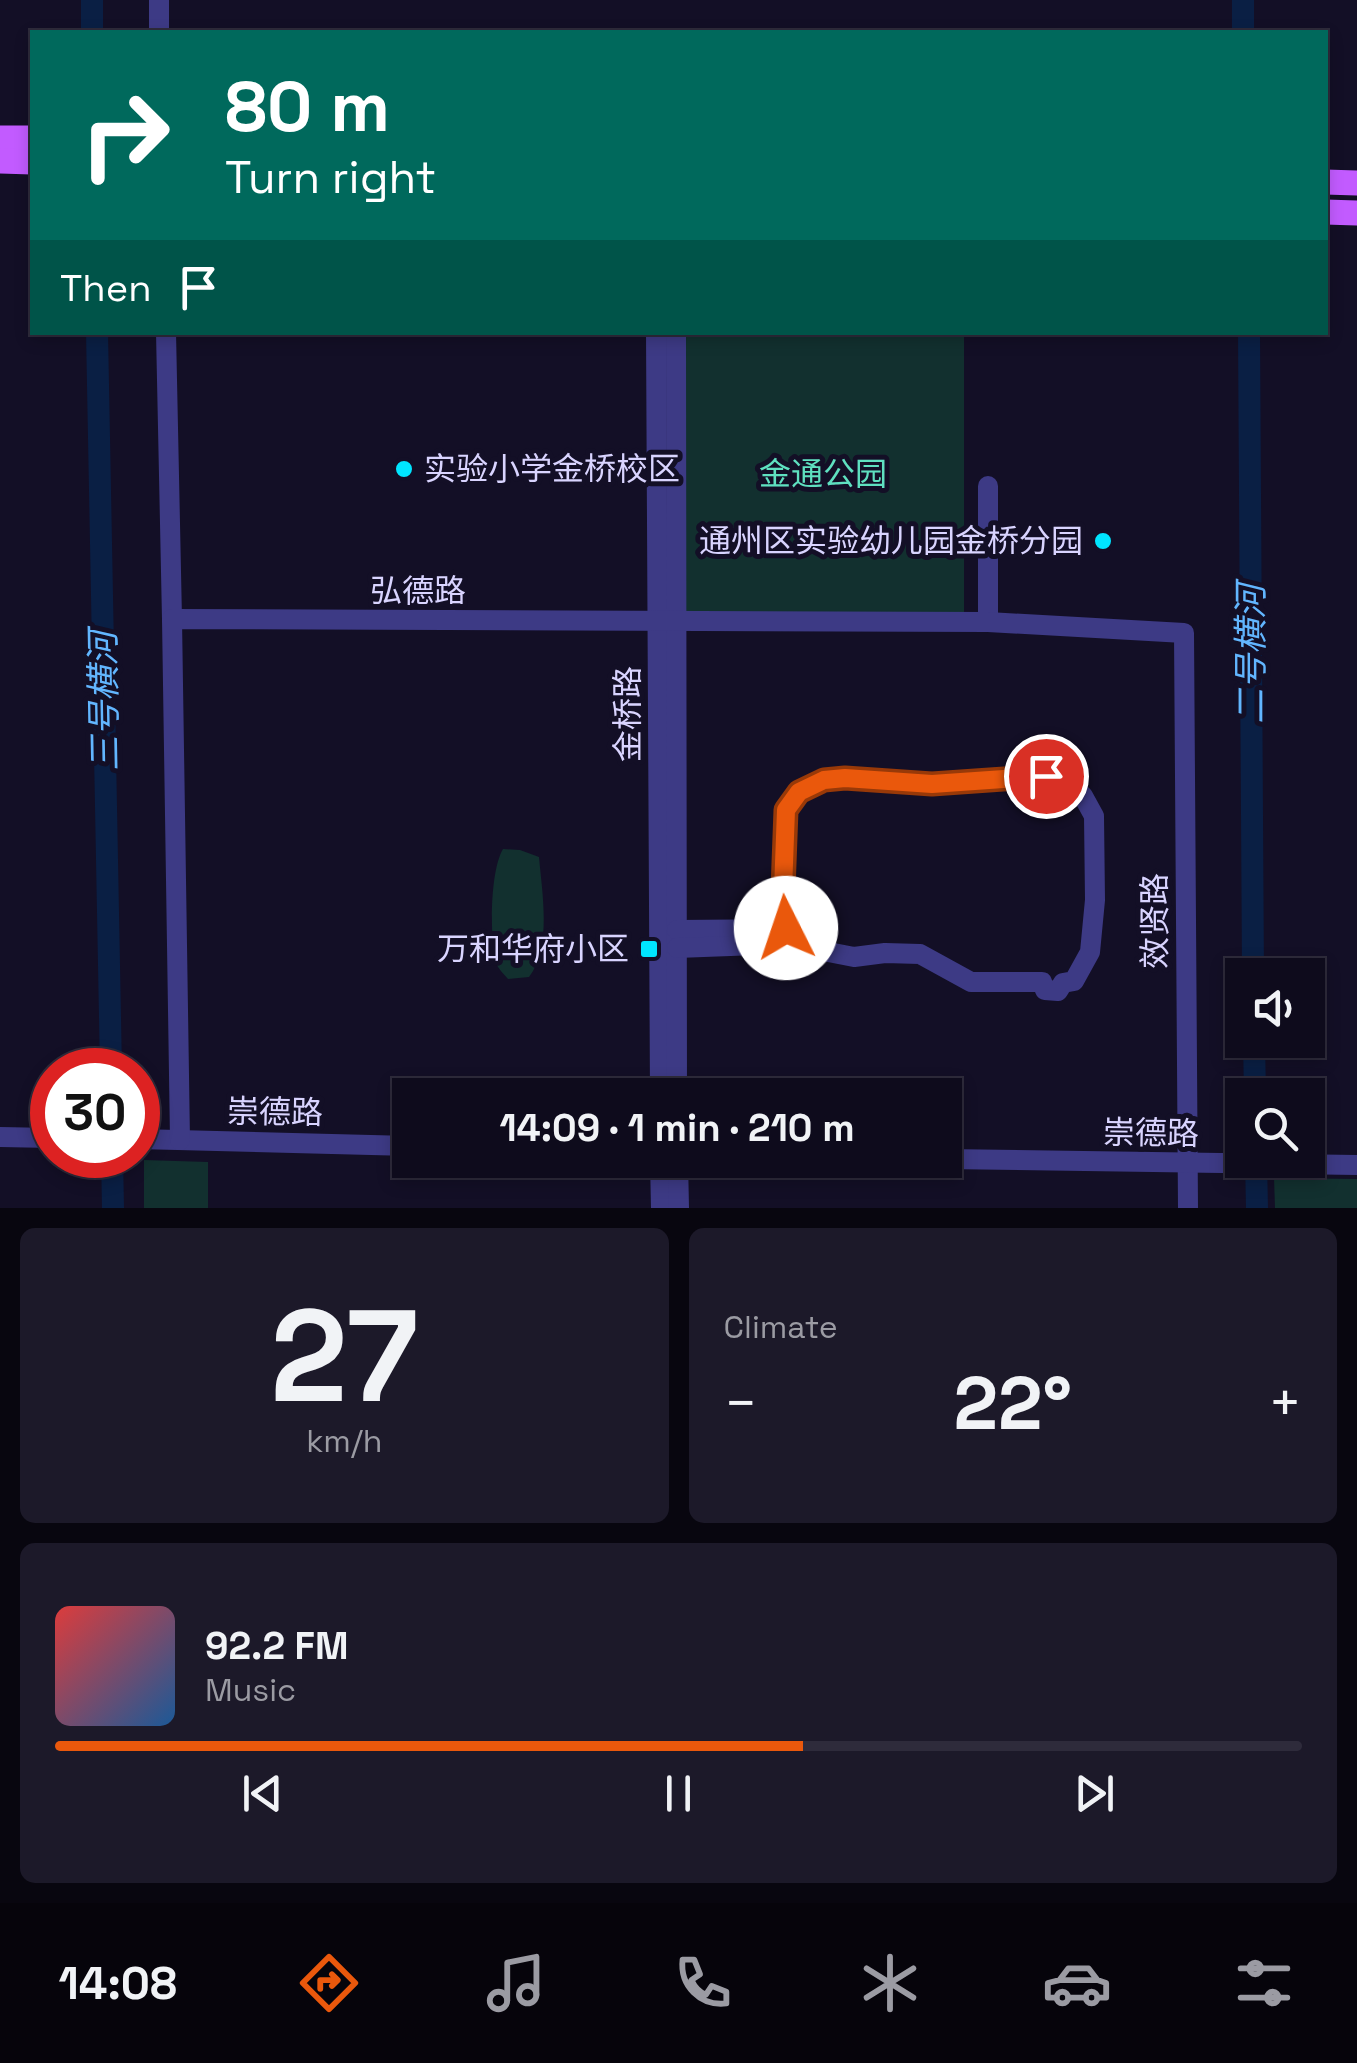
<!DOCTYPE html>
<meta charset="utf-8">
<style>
:root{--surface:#0e0b1c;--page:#1c1929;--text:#f1f3f6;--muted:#9b9ba3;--line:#2e2b3b;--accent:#ea580c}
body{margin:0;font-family:"Space Grotesk","Noto Sans SC",sans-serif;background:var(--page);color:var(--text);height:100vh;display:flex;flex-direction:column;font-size:38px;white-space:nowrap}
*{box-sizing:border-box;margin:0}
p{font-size:32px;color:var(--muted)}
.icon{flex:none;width:55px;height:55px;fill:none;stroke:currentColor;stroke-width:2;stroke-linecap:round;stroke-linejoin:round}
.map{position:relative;height:1208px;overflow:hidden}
.details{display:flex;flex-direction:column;gap:20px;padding:20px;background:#08060f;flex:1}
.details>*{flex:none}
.hud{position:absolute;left:30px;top:30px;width:1298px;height:305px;border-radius:0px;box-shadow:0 5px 15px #0003,0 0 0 2px var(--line);background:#00695c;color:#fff;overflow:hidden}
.fabs{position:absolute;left:1225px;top:958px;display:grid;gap:20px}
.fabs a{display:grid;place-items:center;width:100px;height:100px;border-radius:0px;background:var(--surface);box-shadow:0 5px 15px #0003,0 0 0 2px var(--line);font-size:50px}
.speed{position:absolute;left:30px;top:1048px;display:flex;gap:20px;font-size:50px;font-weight:700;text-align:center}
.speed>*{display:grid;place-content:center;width:130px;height:130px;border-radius:50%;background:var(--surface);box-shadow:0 5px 15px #0003,0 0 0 2px var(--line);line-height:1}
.speed .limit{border:15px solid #d22;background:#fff;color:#111}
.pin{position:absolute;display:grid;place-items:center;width:85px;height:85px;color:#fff;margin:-42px;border:5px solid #fff;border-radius:50%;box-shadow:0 2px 10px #0007}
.me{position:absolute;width:110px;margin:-55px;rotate:356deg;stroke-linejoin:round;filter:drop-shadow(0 0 8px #0008)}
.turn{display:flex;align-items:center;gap:35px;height:210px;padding:0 30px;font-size:45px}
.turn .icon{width:130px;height:130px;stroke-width:2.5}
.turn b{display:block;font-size:70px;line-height:85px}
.then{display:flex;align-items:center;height:95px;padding:0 30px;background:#0003;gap:20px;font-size:38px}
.big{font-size:75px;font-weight:700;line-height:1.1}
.details .tile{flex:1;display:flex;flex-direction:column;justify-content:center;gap:15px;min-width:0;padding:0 35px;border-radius:15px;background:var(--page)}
.details .dial{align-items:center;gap:0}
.dial b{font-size:130px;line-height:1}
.song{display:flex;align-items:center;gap:30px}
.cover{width:120px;height:120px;border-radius:15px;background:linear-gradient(135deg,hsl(0 70% 55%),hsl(210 70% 35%))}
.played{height:10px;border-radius:5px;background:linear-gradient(90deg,var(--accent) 60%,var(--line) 60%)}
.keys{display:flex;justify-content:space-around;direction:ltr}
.heat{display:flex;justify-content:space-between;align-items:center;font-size:55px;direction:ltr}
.details .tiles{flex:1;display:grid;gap:20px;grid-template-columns:1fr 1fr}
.tile:last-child{grid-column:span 2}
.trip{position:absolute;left:392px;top:1078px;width:570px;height:100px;border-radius:0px;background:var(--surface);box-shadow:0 5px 15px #0003,0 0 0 2px var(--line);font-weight:700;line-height:100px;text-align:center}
.tab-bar{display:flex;height:160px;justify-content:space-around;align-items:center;background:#06040b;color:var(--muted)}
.tab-bar .icon{width:70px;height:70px}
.tab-bar .selected{color:var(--accent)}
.tab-bar b{font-size:45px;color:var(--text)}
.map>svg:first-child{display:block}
.green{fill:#12302f}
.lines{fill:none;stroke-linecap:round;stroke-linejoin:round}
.river{stroke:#0a1f44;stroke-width:22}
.minor{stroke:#3d3a85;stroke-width:20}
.major{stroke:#c25bff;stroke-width:25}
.route-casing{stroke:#983908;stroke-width:25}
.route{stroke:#ea580c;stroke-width:18}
.poi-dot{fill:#00e5ff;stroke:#130f26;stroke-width:4}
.labels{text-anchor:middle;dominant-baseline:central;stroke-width:10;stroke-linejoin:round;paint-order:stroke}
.poi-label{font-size:32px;fill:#d9d4ff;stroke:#130f26;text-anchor:end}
.park-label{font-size:32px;fill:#5fe0c0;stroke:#130f26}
.street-label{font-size:32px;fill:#d9d4ff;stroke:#130f26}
.water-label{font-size:35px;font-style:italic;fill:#62b6ff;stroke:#130f26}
</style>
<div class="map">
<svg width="1357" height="1208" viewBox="0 0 1357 1208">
<rect width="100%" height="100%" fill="#130f26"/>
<g class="green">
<path d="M680,333H964V617L682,611Z"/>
<path d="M503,849L520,850L539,857C542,892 552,947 529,977L508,979C503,973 496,967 495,959C490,934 490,871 503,849Z"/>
<path d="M144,1160L208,1162V1208H144Z"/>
<path d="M1274,1178L1357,1179V1208H1275Z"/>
</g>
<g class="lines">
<g class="river">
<path d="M92,0V32"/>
<path d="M1243,32V0"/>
<path d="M97,332L111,1070"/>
<path d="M1249,332L1253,975"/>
<path d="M1254,1040L1255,1095"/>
<path d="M112,1155L113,1208"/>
<path d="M1256,1160L1257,1208"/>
</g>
<g class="minor">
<path d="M159,0V32"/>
<path d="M166,332L172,619"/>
<path d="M656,332L660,1095"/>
<path d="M676,332L677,1095"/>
<path d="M988,486V622"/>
<path d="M677,930L786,929"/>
<path d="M677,948L785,944L791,951L800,954L813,949L854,957L885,953L920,954L971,982H1042L1045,990L1058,991L1063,983L1074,981L1090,952L1095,900L1094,816L1083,796L1068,783L1046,776L932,784L845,778L825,780L799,792L786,810L783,891L793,919L811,923L815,932L813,949"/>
<path d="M0,1137L52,1138"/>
<path d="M138,1139L410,1146"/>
<path d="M180,1140L172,619L988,622L1184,633L1188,1208"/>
<path d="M945,1159L1357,1165"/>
<path d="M660,1160L661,1208"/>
<path d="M678,1160L679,1208"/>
</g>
<g class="major">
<path d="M0,138H32"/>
<path d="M0,161L32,162"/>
<path d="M1325,182L1357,183"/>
<path d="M1325,212L1357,213"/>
</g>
</g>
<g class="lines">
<g class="route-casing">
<path id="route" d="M786,928L793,919L783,890L786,810L799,792L824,780L845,778L932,784L1046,776"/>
</g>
<use href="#route" class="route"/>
</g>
<g class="poi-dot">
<circle cx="404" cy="469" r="10"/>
<circle cx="1103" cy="541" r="10"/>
<rect x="639" y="939" width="20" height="20" rx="5"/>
</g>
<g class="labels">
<g class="poi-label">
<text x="424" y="469" text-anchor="start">实验小学金桥校区</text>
<text x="1083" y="541">通州区实验幼儿园金桥分园</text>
<text x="629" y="949">万和华府小区</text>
</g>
<g class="park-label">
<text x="823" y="474">金通公园</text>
</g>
<g class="street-label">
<text x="418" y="591">弘德路</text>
<text transform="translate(628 714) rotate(-90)">金桥路</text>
<text transform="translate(1155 921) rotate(-90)">效贤路</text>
<text transform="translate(275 1112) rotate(1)">崇德路</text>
<text transform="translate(1151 1133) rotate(1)">崇德路</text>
</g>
<g class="water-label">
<text transform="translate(1251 654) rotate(-90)">二号横河</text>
<text transform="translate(104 701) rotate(-91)">三号横河</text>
</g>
</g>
</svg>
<div class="fabs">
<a><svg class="icon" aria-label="sound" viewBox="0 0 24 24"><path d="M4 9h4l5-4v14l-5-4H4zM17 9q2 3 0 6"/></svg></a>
<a><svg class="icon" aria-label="search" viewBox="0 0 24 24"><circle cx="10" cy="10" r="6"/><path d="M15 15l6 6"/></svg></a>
</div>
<div class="speed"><div class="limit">30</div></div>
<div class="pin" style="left:1046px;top:776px;background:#d93025"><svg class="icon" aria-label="arrive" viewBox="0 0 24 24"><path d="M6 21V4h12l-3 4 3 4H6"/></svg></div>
<svg class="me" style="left:786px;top:928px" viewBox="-20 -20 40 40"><circle r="19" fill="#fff"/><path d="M0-13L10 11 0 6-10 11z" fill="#ea580c"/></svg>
<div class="trip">14:09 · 1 min · 210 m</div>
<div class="hud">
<div class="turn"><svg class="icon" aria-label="right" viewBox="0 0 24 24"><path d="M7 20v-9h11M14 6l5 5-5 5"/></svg><div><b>80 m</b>Turn right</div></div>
<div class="then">Then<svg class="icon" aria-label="arrive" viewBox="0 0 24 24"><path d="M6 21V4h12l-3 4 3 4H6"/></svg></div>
</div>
</div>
<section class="details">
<div class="tiles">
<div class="tile dial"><b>27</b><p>km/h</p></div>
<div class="tile"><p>Climate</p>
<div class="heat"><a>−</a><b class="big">22°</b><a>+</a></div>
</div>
<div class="tile">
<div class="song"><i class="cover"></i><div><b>92.2 FM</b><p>Music</p></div></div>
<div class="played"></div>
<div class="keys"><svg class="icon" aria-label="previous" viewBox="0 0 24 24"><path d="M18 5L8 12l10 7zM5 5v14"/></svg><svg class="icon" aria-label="pause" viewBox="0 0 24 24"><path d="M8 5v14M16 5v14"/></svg><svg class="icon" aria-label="next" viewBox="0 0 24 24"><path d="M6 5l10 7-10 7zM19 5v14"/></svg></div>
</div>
</div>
</section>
<nav class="tab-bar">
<b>14:08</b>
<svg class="icon selected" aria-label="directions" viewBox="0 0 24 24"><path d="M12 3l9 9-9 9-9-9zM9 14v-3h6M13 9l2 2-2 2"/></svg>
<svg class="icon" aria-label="music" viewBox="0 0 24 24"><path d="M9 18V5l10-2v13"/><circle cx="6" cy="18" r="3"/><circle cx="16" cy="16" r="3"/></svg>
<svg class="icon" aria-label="phone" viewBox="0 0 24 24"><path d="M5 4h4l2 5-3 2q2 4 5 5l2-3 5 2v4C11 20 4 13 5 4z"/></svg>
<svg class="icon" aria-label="climate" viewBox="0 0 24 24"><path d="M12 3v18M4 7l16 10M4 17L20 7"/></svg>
<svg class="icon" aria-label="car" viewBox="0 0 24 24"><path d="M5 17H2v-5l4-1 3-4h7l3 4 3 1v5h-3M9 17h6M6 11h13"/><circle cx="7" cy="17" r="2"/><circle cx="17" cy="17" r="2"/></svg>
<svg class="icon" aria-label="filters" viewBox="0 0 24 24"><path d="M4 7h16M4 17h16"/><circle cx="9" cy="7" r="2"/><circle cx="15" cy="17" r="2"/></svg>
</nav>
